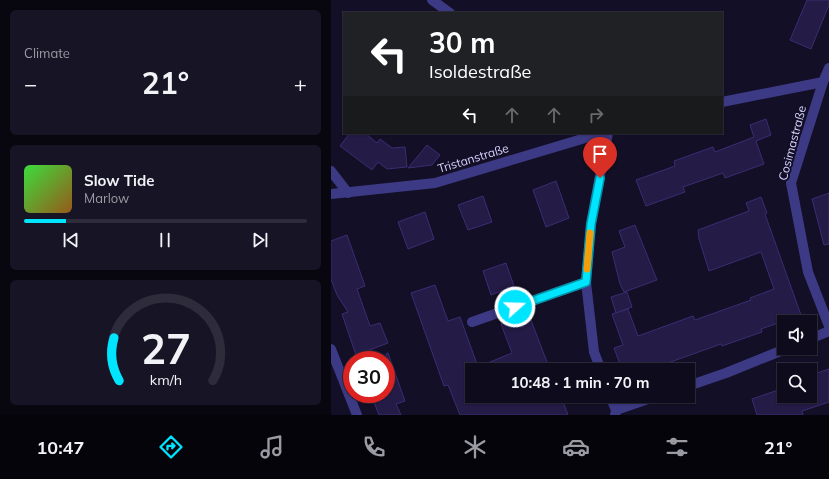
<!DOCTYPE html>
<meta charset="utf-8">
<style>
:root{--surface:#0e0b1c;--page:#171425;--text:#f1f3f6;--muted:#9b9ba3;--line:#2e2b3b;--accent:#00e5ff}
body{margin:0;font-family:Mulish,sans-serif;background:var(--page);color:var(--text);height:100vh;display:flex;flex-direction:column;font-size:15px;white-space:nowrap}
*{box-sizing:border-box;margin:0}
p{font-size:13px;color:var(--muted)}
.icon{flex:none;width:22px;height:22px;fill:none;stroke:currentColor;stroke-width:2;stroke-linecap:round;stroke-linejoin:round}
.map{position:relative;flex:1;overflow:hidden}
.sheet{display:flex;flex-direction:column;gap:10px;padding:10px;background:#08060f;width:331px}
.sheet>*{flex:none}
.top-card{position:absolute;left:12px;top:12px;width:380px;height:122px;border-radius:0px;box-shadow:0 1px 3px #0004,0 0 0 1px var(--line);background:#202124;color:#fff;overflow:hidden}
.controls{position:absolute;left:446px;top:315px;display:grid;gap:8px}
.controls a{display:grid;place-items:center;width:40px;height:40px;border-radius:0px;background:var(--surface);box-shadow:0 1px 3px #0004,0 0 0 1px var(--line);font-size:20px}
.speed{position:absolute;left:12px;top:351px;display:flex;gap:8px;font-size:20px;font-weight:700;text-align:center}
.speed>*{display:grid;place-content:center;width:52px;height:52px;border-radius:50%;background:var(--surface);box-shadow:0 1px 3px #0004,0 0 0 1px var(--line);line-height:1}
.speed .limit{border:6px solid #d22;background:#fff;color:#111}
.pin{position:absolute;display:grid;place-items:center;width:34px;height:34px;color:#fff;margin:-41px -17px;border-radius:50% 50% 50% 0;rotate:-45deg;box-shadow:0 0 4px #0007}
.pin .icon{rotate:45deg}
.me{position:absolute;width:44px;margin:-22px;rotate:70deg;stroke-linejoin:round;filter:drop-shadow(0 0 3px #0008)}
.turn{display:flex;align-items:center;gap:14px;height:84px;padding:0 20px;font-size:18px}
.turn .icon{width:52px;height:52px;stroke-width:2.5}
.turn b{display:block;font-size:28px;line-height:34px}
.lanes{display:flex;align-items:center;height:38px;padding:0 20px;background:#0003;justify-content:center;gap:20px;direction:ltr}
.lanes .off{opacity:.35}
.big{font-size:30px;font-weight:700;line-height:1.1}
.sheet .card{flex:1;display:flex;flex-direction:column;justify-content:center;gap:6px;min-width:0;padding:0 14px;border-radius:6px;background:var(--page)}
.sheet .dial{align-items:center;gap:0}
.dial svg{height:104px;overflow:visible;fill:none;stroke:var(--line);stroke-width:7;stroke-linecap:round;text-anchor:middle}
.dial text{fill:var(--text);stroke:none}
.song{display:flex;align-items:center;gap:12px}
.cover{width:48px;height:48px;border-radius:6px;background:linear-gradient(135deg,hsl(120 70% 55%),hsl(30 70% 35%))}
.played{height:4px;border-radius:2px;background:linear-gradient(90deg,var(--accent) 15%,var(--line) 15%)}
.keys{display:flex;justify-content:space-around;direction:ltr}
.heat{display:flex;justify-content:space-between;align-items:center;font-size:22px;direction:ltr}
.trip{position:absolute;left:134px;top:363px;width:230px;height:40px;border-radius:0px;background:var(--surface);box-shadow:0 1px 3px #0004,0 0 0 1px var(--line);font-weight:700;line-height:40px;text-align:center}
.tab-bar{display:flex;height:64px;justify-content:space-around;align-items:center;background:#06040b;color:var(--muted)}
.tab-bar .icon{width:28px;height:28px}
.tab-bar .current{color:var(--accent)}
.tab-bar b{font-size:18px;color:var(--text)}
main{display:flex;flex:1;min-height:0}
.map>svg:first-child{display:block}
.building{fill:#241b47;stroke:#3b2d73}
.lines{fill:none;stroke-linecap:round;stroke-linejoin:round}
.street{stroke:#3d3a85;stroke-width:10}
.route-casing{stroke:#0095a6;stroke-width:10}
.route{stroke:#00e5ff;stroke-width:7}
.slow{stroke:#f59e0b;stroke-width:7}
.labels{text-anchor:middle;dominant-baseline:central;stroke-width:4;stroke-linejoin:round;paint-order:stroke}
.street-label{font-size:12px;fill:#d9d4ff;stroke:#130f26}
</style>
<main>
<section class="sheet">
<div class="card"><p>Climate</p>
<div class="heat"><a>−</a><b class="big">21°</b><a>+</a></div>
</div>
<div class="card">
<div class="song"><i class="cover"></i><div><b>Slow Tide</b><p>Marlow</p></div></div>
<div class="played"></div>
<div class="keys"><svg class="icon" aria-label="previous" viewBox="0 0 24 24"><path d="M18 5L8 12l10 7zM5 5v14"/></svg><svg class="icon" aria-label="pause" viewBox="0 0 24 24"><path d="M8 5v14M16 5v14"/></svg><svg class="icon" aria-label="next" viewBox="0 0 24 24"><path d="M6 5l10 7-10 7zM19 5v14"/></svg></div>
</div>
<div class="card dial"><svg viewBox="0 0 100 80">
<path d="M14 69A42 42 0 1 1 86 69"/>
<path d="M14 69A42 42 0 0 1 10 36" stroke="#00e5ff"/>
<text x="50" y="56" font-size="32" font-weight="700">27</text>
<text x="50" y="72" font-size="11">km/h</text>
</svg></div>
</section>
<div class="map">
<svg width="498" height="415" viewBox="0 0 498 415">
<rect width="100%" height="100%" fill="#130f26"/>
<g class="building">
<path d="M476,0H498V5L480,49L459,40Z"/>
<path d="M435,119L440,135L425,141L433,164L394,178L392,173L352,187L354,192L315,206L305,180L344,166L343,161L382,147L384,152L423,137L419,125Z"/>
<path d="M19,133H34L46,143L49,139L61,148L74,147L76,167L56,169L47,162L41,170L9,146Z"/>
<path d="M96,145L109,155L101,165L77,168Z"/>
<path d="M225,181L238,218L215,227L202,190Z"/>
<path d="M498,193V244L493,245L481,199Z"/>
<path d="M152,196L161,222L137,230L127,205Z"/>
<path d="M430,197L436,213L434,214L470,315L430,329L431,332L391,346L390,344L334,364L335,366L325,370H291L283,348L292,345L281,314L297,309L307,336L362,316L364,320L420,300L419,298L443,289L430,252L378,271L368,239L367,230L418,211L415,203Z"/>
<path d="M94,212L103,239L77,249L67,222Z"/>
<path d="M304,225L326,280L293,292L289,284L281,252L294,247L288,231Z"/>
<path d="M16,235L34,286L26,289L39,326L49,323L57,343L25,355L11,314L17,312L6,295L0,279V241Z"/>
<path d="M175,263L183,286L160,295L152,271Z"/>
<path d="M104,285L117,321L129,317L147,367L181,353L170,324L198,315L219,370H141V396H230L237,415H129L117,385L113,386L80,293Z"/>
<path d="M296,292L301,307L285,313L280,297Z"/>
<path d="M57,353L74,401L65,404L70,415H48L40,394H55V354Z"/>
<path d="M498,369V402L471,411L472,415H426L421,399L453,388V396H479L480,375Z"/>
</g>
<g class="lines">
<g class="street">
<path d="M101,0L119,13"/>
<path d="M492,82L460,183L477,272L498,326"/>
<path d="M391,102L492,82L498,68"/>
<path d="M0,171L17,193"/>
<path d="M0,194L104,183L271,133"/>
<path d="M141,322L255,282"/>
<path d="M479,339L498,331"/>
<path d="M0,349L26,415"/>
<path d="M270,370L263,352L255,282L260,224L277,133"/>
<path d="M357,386L395,373L457,348"/>
<path d="M279,396L285,410L284,415"/>
<path d="M285,410L326,396"/>
</g>
</g>
<g class="lines">
<g class="route-casing">
<path id="route" d="M184,307L255,282L260,224L269,178"/>
</g>
<use href="#route" class="route"/>
<path class="slow" d="M256,269L259,233"/>
</g>
<g class="labels">
<g class="street-label">
<text transform="translate(461 143) rotate(-75)">Cosimastraße</text>
<text transform="translate(142 158) rotate(-17)">Tristanstraße</text>
</g>
</g>
</svg>
<div class="controls">
<a><svg class="icon" aria-label="sound" viewBox="0 0 24 24"><path d="M4 9h4l5-4v14l-5-4H4zM17 9q2 3 0 6"/></svg></a>
<a><svg class="icon" aria-label="search" viewBox="0 0 24 24"><circle cx="10" cy="10" r="6"/><path d="M15 15l6 6"/></svg></a>
</div>
<div class="speed"><div class="limit">30</div></div>
<div class="pin" style="left:269px;top:178px;background:#d93025"><svg class="icon" aria-label="arrive" viewBox="0 0 24 24"><path d="M6 21V4h12l-3 4 3 4H6"/></svg></div>
<svg class="me" style="left:184px;top:307px" viewBox="-20 -20 40 40"><circle r="17" fill="#00e5ff" stroke="#fff" stroke-width="3"/><path d="M0-11L8 9 0 5-8 9z" fill="#fff"/></svg>
<div class="trip">10:48 · 1 min · 70 m</div>
<div class="top-card">
<div class="turn"><svg class="icon" aria-label="left" viewBox="0 0 24 24"><path d="M17 20v-9H6M10 6l-5 5 5 5"/></svg><div><b>30 m</b>Isoldestraße</div></div>
<div class="lanes"><svg class="icon" aria-label="left" viewBox="0 0 24 24"><path d="M17 20v-9H6M10 6l-5 5 5 5"/></svg><svg class="icon off" aria-label="ahead" viewBox="0 0 24 24"><path d="M12 20V5M6 11l6-6 6 6"/></svg><svg class="icon off" aria-label="ahead" viewBox="0 0 24 24"><path d="M12 20V5M6 11l6-6 6 6"/></svg><svg class="icon off" aria-label="right" viewBox="0 0 24 24"><path d="M7 20v-9h11M14 6l5 5-5 5"/></svg></div>
</div>
</div>
</main>
<nav class="tab-bar">
<b>10:47</b>
<svg class="icon current" aria-label="directions" viewBox="0 0 24 24"><path d="M12 3l9 9-9 9-9-9zM9 14v-3h6M13 9l2 2-2 2"/></svg>
<svg class="icon" aria-label="music" viewBox="0 0 24 24"><path d="M9 18V5l10-2v13"/><circle cx="6" cy="18" r="3"/><circle cx="16" cy="16" r="3"/></svg>
<svg class="icon" aria-label="phone" viewBox="0 0 24 24"><path d="M5 4h4l2 5-3 2q2 4 5 5l2-3 5 2v4C11 20 4 13 5 4z"/></svg>
<svg class="icon" aria-label="climate" viewBox="0 0 24 24"><path d="M12 3v18M4 7l16 10M4 17L20 7"/></svg>
<svg class="icon" aria-label="car" viewBox="0 0 24 24"><path d="M5 17H2v-5l4-1 3-4h7l3 4 3 1v5h-3M9 17h6M6 11h13"/><circle cx="7" cy="17" r="2"/><circle cx="17" cy="17" r="2"/></svg>
<svg class="icon" aria-label="filters" viewBox="0 0 24 24"><path d="M4 7h16M4 17h16"/><circle cx="9" cy="7" r="2"/><circle cx="15" cy="17" r="2"/></svg>
<b>21°</b>
</nav>
